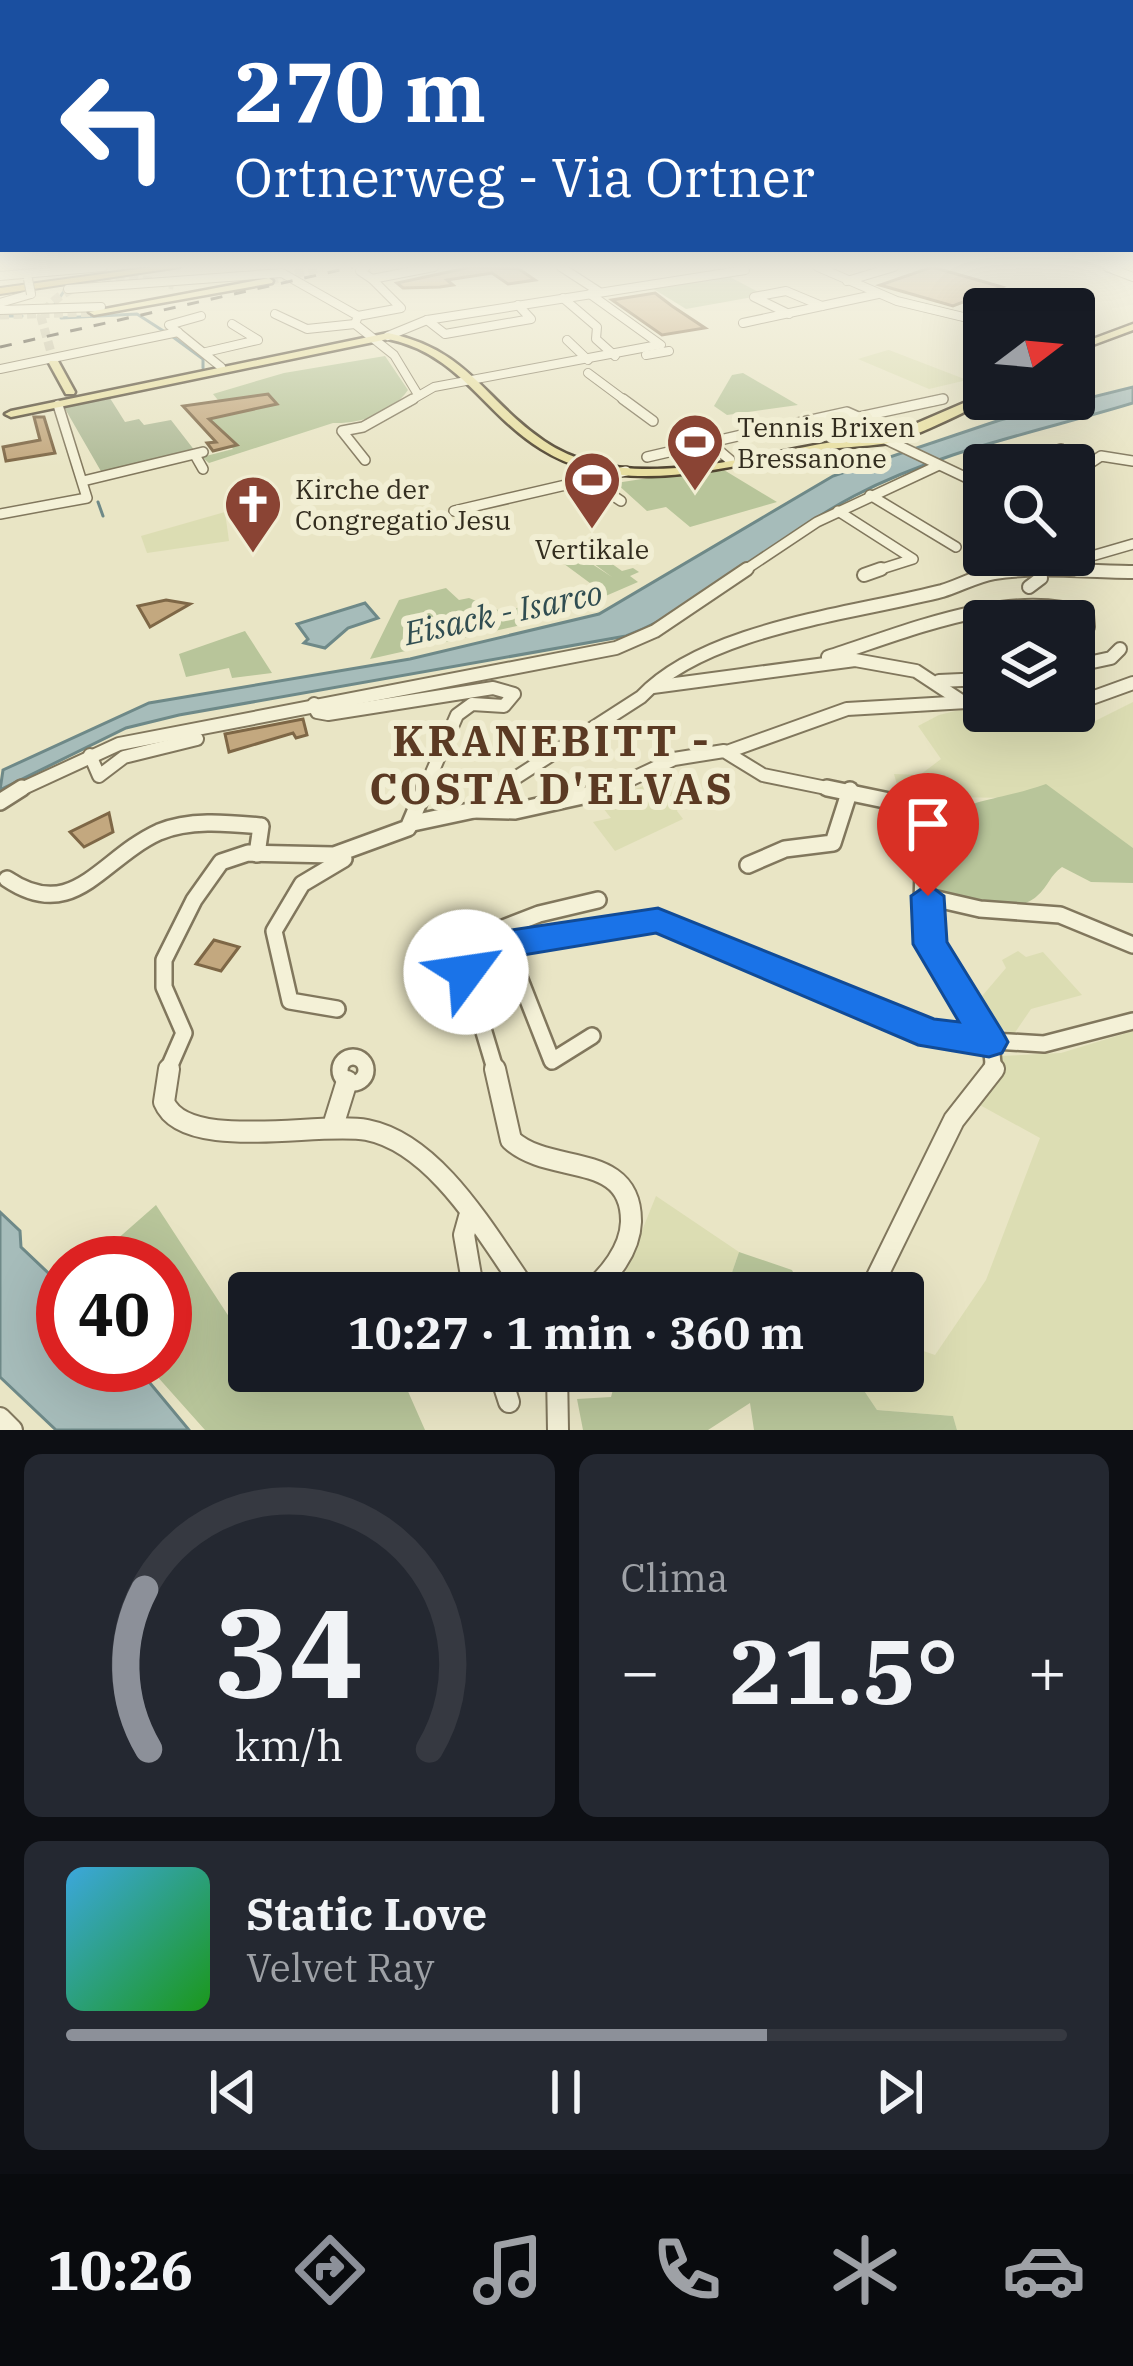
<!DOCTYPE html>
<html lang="it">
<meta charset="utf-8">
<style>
:root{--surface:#171b24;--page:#242831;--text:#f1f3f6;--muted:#9ea1a6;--line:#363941;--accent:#8c9099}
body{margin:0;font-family:"IBM Plex Serif",serif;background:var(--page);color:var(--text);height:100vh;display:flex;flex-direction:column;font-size:45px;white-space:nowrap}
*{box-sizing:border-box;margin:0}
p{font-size:39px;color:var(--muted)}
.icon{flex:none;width:66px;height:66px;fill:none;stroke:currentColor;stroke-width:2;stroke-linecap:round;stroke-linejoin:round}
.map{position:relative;height:1430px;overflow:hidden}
.panel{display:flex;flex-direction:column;gap:24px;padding:24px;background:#0d0f14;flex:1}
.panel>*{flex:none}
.guide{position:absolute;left:0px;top:0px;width:1134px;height:252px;box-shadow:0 12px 48px #0002;background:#1a4fa0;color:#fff;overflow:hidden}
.needle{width:78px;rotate:74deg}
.fabs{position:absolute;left:963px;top:288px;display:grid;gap:24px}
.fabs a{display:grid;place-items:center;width:132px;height:132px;border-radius:12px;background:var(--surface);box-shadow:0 12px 48px #0002;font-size:60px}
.speed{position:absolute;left:36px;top:1236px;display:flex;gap:24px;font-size:60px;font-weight:700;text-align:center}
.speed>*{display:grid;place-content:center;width:156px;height:156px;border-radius:50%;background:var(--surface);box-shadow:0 12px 48px #0002;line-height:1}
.speed .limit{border:18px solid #d22;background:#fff;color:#111}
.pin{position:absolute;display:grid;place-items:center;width:102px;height:102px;color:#fff;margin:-123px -51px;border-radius:50% 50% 50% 0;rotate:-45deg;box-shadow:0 0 12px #0007}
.pin .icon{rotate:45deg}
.me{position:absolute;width:132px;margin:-66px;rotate:59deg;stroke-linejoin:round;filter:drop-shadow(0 0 9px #0008)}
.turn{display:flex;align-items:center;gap:42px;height:252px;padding:0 36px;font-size:54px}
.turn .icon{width:156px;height:156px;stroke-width:2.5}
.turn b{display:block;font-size:84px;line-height:102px}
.big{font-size:90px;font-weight:800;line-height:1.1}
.panel .widget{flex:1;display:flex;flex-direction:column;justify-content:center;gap:18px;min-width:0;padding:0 42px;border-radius:18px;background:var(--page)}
.panel .dial{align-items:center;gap:0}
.dial svg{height:312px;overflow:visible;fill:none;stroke:var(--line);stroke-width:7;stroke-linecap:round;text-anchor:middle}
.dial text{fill:var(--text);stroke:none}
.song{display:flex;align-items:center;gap:36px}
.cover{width:144px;height:144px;border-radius:18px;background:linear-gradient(135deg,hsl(200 70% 55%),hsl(120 70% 35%))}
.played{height:12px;border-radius:6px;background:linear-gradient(90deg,var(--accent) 70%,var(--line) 70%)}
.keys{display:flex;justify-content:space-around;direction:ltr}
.heat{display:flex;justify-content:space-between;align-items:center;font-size:66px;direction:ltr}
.panel .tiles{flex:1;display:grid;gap:24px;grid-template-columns:1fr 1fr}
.widget:last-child{grid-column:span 2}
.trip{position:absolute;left:228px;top:1272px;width:696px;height:120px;border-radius:12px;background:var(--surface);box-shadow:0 12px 48px #0002;font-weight:800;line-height:120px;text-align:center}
.dock{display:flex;height:192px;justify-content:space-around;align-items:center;background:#090b0e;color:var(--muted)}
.dock .icon{width:84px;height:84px}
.dock .on{color:var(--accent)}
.dock b{font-size:54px;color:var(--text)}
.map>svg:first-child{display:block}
.farmland{fill:#dcddb3}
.green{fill:#b8c59a}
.cemetery{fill:#b0bb98}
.water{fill:#a6bcba;stroke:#6e8988;stroke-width:3}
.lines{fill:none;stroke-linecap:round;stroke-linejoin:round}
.stream{stroke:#6e8988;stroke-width:3}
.building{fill:#c3a87f;stroke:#7e6746;stroke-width:3}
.major-tunnel{stroke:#c5c0a4;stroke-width:9;stroke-dasharray:9 4.5;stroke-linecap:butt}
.minor-far4-casing{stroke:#81775d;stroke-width:10}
.minor-far3-casing{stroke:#81775d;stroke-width:12}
.minor-far2-casing{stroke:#81775d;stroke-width:16}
.minor-far1-casing{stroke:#81775d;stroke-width:20}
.minor-casing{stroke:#81775d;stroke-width:24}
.major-casing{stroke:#504531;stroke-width:5}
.highway-casing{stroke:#504531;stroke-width:4}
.minor-far4{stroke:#f4f1d7;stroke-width:8}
.minor-far3{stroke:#f4f1d7;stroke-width:9}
.minor-far2{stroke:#f4f1d7;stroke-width:12}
.minor-far1{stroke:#f4f1d7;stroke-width:15}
.minor{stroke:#f4f1d7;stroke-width:20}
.major{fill:#e8dfa1;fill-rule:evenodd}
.highway{fill:#cfb35f;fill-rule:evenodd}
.rail{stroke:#332d1f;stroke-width:3;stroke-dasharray:12 12;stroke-linecap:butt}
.minor-bridge-casing{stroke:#81775d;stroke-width:10;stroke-linecap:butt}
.minor-bridge{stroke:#f4f1d7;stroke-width:8}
.route{fill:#1a73e8;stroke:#114b97;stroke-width:3}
.labels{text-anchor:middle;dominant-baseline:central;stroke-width:12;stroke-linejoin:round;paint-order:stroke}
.far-poi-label{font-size:27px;fill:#332d1f;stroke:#f1eed3;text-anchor:start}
.water-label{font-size:33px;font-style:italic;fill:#304d51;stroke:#f1eed3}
.district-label{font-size:42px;font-weight:bold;letter-spacing:3px;fill:#5b3a23;stroke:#f1eed3}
</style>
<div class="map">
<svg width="1133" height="1430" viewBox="0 0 1133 1430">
<rect width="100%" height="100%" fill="#e9e5c5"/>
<g class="farmland">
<path d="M888,350H889L967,380L929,389L858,359Z"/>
<path d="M225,512L229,541L147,553L141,536Z"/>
<path d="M1133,702V848L1046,785L1006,798L900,796L894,774L920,775L941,759L918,726L939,715L984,704V711H1040L1077,730Z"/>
<path d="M664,778L673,794L683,798L677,811L683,819L615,851L593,822L611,818L599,803Z"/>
<path d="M1018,951L1026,957L1043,952L1082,995L1031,1009L1014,1034L987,1023L977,1002L1006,968L1002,960Z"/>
<path d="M1133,1031V1430H957L953,1416L877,1410L851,1371H903V1344L935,1355L986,1280L1040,1138L978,1104L998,1083L1001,1056L1061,1053Z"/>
<path d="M656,1196L739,1252L725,1293H605L622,1280Z"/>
</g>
<g class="green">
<path d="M728,276L764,295L686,309L652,288Z"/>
<path d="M385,356L408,390C391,414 360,424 333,423L209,463L202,457L233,449L209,419L222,405L213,394L284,373Z"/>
<path d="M743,373L798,405L727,415L714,406L732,375Z"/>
<path d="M719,467L777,502L690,527L666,507L647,511L616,483Z"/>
<path d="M587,546L622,571L633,568L639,572L630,576L638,582L557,617L370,659L399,600L446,588L459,600L469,598L503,612L594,586L552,555L569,549L612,577L579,553L577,548Z"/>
<path d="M245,631L272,673L232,678L229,668L186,677L179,654Z"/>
<path d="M1046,784L1133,848V883L1091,882L1062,867C1050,875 1048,887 1037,896C1012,919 961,899 933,889C940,787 966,812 1046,784Z"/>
<path d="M156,1205L235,1326L249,1323V1371H399L425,1430H205L147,1365H165V1263H90Z"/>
<path d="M739,1252L792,1270L804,1293H725Z"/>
<path d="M618,1371H652L654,1386H673L687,1371H851L877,1410L953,1416L957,1430H754L750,1403L708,1430H583L577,1399L611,1397Z"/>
</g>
<path class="cemetery" d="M108,395L125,422L139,419L144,425L171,420L195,451L102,473L64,407Z"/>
<g class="water">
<path d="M1133,387V403C1038,432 942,450 854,496C776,537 708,605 626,636L179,715L126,728L0,790L3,770L149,703L410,659L599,614L833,476L1000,420Z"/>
<path d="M365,603L378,618L348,628L325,648L304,643L308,639L297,624Z"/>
<path d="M0,1212L20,1231L21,1247L63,1287V1365H135L189,1430H56L0,1377Z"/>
</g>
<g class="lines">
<g class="stream">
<path d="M55,304L67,287"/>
<path d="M0,316H22"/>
<path d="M61,318L137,314L165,332"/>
<path d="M173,337L203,359V368"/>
<path d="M98,502L103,516"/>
</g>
</g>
<g class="building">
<path d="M471,267L519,269L535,280L508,284L492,273L447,280L453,285L440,287L403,288L397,283Z"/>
<path d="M932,267L1002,287L953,306L880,285Z"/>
<path d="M655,293L672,306L705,328L662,335L612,300Z"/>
<path d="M268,394L277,404L209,419L237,445L213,451L207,443L216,442L183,406Z"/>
<path d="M34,417H44L55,453L6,461L3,447L40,440Z"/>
<path d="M166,600L190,604L150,627L138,606Z"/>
<path d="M303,719L307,735L296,738L293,733L229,752L225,734Z"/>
<path d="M109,813L113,832L84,847L70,832Z"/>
<path d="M214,940L239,947L221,971L196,964Z"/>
</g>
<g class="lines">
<g class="major-tunnel">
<path d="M269,281L322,267"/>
<path d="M0,315L94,312"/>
<path d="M54,363L41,317C67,273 130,275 174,285"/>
</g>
<g class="minor-far4-casing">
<g id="minor-far4">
<path d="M366,267L360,271L372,279"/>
<path d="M561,267L598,291"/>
<path d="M818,267L897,301L984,322"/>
<path d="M1107,267L1133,277"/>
<path d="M0,276L103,267"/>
<path d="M847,281L894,267"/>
<path d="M68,289L282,273L358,316L355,324L394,355L417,393"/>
<path d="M590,294L661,345"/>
<path d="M563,298L597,327L596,339L615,356"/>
<path d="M0,303L31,294"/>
<path d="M0,310L101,307"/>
<path d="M275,314L307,329L355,324"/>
<path d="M789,314L754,297L786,291L822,306"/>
<path d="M201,316L169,325L221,367"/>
<path d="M358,316L401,308L372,279L434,267"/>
<path d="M427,320L445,334L531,319L518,305"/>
<path d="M743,323L878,294"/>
<path d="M388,336L427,320L745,270"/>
<path d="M567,340L588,360"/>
<path d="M206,352L258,340L232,324"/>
<path d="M646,355L669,351"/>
<path d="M0,369L178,332"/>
<path d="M588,373L627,402"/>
<path d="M408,402L434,387L658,345"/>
<path d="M930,402L943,399"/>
</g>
</g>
<g class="minor-far3-casing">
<g id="minor-far3">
<path d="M623,399L653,421"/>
<path d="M859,417L943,399"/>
<path d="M752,433L847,412L881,427"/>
<path d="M887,440L984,486"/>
<path d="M709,442L730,460"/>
<path d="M195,455L203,469"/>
<path d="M647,457L746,434"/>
<path d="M365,460L342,431L363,427L413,399"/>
<path d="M1014,465L1061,449"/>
<path d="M1074,474L1101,456L1133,461"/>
<path d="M83,481L203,452"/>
<path d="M591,481L621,501"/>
<path d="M870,495L956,547"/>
<path d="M454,511L626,471"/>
<path d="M838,511L913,559L872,572"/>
<path d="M0,514L87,498L58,405"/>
<path d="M1047,569L1133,544"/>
<path d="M742,572L817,522L937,466"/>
<path d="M993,572L989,568L1021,555"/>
<path d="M1077,572H1133"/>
</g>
</g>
<g class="minor-far2-casing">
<g id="minor-far2">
<path d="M990,569L993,573"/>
<path d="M864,575L881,569"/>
<path d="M1029,587L1041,578L1040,571"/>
<path d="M828,657C904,633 1008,587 1087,614L1088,627"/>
<path d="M1074,666L1111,658L1120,649"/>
<path d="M939,681L984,679"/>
<path d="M653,687L855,660L916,671L963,702"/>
<path d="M1074,698L1086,700L1133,683"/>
<path d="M314,704L317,712L328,714L493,688L514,694L504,706L472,704L457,715L424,791"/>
<path d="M727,752L847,709L984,701"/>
<path d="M90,755L99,776L124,757L197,739"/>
<path d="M17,791L119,744L616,648L655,631L747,569"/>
<path d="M495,791L641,697C706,628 853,614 942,591C959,586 976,576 994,573C1038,566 1089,572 1133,572"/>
<path d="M606,791L674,759L724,751L763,775L841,791"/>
</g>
</g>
<g class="minor-far1-casing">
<g id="minor-far1">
<path d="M827,788L899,803L928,841C921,873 919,914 931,946C944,978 1004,1039 991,1072"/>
<path d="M0,802L22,788"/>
<path d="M474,810L515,811L619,788"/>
<path d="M413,823L474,810L499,788"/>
<path d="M748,865L785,849L833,843L850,790"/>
<path d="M7,879C74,924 100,859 159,832C190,819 228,823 261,826L257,854"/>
<path d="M928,897L980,909L1060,915L1133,945"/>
<path d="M506,944L552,1061L592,1036"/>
<path d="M472,957L475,939L539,914L598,900"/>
<path d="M337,1009L290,1001L274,931L302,884L344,859"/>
<circle cx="353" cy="1070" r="13"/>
<path d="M167,1072L184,1033L164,987V960L194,900L221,862L248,853L334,855L408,828L425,788"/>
<path d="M496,1072L466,972L481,951L658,920L944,1038L1044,1044L1133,1021"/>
</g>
</g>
<g class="minor-casing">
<g id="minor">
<path d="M169,1069L164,1102C185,1153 319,1121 367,1130C438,1144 489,1239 528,1293"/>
<path d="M495,1069L511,1140C550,1176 632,1150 631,1222C630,1250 609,1276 588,1293"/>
<path d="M333,1126L347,1081"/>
<path d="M469,1217L464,1235L474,1293"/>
<path d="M869,1293L954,1120L994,1069"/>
<path d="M499,1371L509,1402"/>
<path d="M557,1371L558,1430"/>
<path d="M0,1418L12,1430"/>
</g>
</g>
<g class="major-casing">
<g id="major">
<path d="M269,278L273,281L272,283L94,315L89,312Z"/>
<path d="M1133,324V330L1074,352V346Z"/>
<path d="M388,333C469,350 483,399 544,441C633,502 771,446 869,437L866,434C879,423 887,424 901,430L980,396L984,395V399H989C970,410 908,440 889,443C863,447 835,447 808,452C723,467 620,499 541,449C483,413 460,354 388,339L11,417L5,414L11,411Z"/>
<path d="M50,361H58L75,392L74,394H66L49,363Z"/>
</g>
</g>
<g class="highway-casing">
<path id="highway" d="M153,267H180L0,294V288Z"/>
</g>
<use href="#minor-far4" class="minor-far4"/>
<use href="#minor-far3" class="minor-far3"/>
<use href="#minor-far2" class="minor-far2"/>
<use href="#minor-far1" class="minor-far1"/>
<use href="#minor" class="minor"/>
<use href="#major" class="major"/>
<use href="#highway" class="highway"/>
<path class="rail" d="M0,347L353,267"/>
<g class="minor-bridge-casing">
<path id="minor-bridge" d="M28,279L31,294"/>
</g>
<use href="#minor-bridge" class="minor-bridge"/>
</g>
<linearGradient id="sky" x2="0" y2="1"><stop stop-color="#8db7d6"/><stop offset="0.57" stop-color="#f5f3e5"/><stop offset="1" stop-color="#f5f3e5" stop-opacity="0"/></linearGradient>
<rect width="1133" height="468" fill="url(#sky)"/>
<path class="route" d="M928,884L944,896L947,942L1002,1031L1008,1042L1002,1053L989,1057L918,1045L656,933L499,959L486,965L478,981H453L448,972L460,947L492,933L658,908L934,1019L959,1022L913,944L911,896Z"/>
<defs>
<g id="stadium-pin" transform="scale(3)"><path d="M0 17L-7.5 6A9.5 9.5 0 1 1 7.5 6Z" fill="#8a4434" stroke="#f1eed3"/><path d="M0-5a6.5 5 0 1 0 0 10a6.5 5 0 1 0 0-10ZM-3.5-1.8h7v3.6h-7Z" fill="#fff"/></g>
<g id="church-pin" transform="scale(3)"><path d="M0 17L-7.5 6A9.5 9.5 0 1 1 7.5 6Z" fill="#8a4434" stroke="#f1eed3"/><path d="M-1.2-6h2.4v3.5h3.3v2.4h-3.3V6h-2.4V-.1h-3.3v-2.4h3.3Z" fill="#fff"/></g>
</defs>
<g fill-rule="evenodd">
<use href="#stadium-pin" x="695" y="442"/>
<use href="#stadium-pin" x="592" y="480"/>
<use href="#church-pin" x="253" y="504"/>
</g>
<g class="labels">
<g class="far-poi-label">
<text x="737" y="426">Tennis Brixen<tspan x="737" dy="31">Bressanone</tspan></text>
<text x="295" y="488">Kirche der<tspan x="295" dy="31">Congregatio Jesu</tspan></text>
<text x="592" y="548" text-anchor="middle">Vertikale</text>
</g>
<g class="water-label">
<text transform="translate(503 612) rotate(-12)">Eisack - Isarco</text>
</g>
<g class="district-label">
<text x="552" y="740">KRANEBITT -<tspan x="552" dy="48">COSTA D'ELVAS</tspan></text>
</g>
</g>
</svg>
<div class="fabs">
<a><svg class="needle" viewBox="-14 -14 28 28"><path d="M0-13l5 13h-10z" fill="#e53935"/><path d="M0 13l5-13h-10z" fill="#9ea1a6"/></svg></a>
<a><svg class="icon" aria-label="search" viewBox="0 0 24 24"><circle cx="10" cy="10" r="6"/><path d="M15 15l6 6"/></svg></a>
<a><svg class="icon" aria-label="layers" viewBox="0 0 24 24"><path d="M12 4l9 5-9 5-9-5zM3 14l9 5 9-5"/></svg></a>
</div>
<div class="speed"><div class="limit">40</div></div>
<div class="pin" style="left:928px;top:896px;background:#d93025"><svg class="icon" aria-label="arrive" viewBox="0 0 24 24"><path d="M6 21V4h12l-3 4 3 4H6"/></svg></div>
<svg class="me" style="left:466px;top:972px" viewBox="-20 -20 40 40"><circle r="19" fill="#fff"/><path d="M0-13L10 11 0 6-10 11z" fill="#1a73e8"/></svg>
<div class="trip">10:27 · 1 min · 360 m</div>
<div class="guide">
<div class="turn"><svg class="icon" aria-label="left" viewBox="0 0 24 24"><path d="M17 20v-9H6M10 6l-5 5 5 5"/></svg><div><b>270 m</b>Ortnerweg - Via Ortner</div></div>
</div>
</div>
<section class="panel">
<div class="tiles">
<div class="widget dial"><svg viewBox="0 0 100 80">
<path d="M14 69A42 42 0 1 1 86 69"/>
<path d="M14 69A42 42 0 0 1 13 28" stroke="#8c9099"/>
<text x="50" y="56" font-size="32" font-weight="700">34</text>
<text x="50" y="72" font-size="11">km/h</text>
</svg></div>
<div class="widget"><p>Clima</p>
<div class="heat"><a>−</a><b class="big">21.5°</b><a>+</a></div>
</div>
<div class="widget">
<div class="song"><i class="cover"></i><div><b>Static Love</b><p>Velvet Ray</p></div></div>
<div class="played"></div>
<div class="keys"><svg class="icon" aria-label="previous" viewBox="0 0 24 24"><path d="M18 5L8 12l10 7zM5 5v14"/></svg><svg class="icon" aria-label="pause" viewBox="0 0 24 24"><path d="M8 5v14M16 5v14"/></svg><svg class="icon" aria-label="next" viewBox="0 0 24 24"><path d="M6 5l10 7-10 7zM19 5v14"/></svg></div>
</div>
</div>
</section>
<nav class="dock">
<b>10:26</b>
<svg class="icon on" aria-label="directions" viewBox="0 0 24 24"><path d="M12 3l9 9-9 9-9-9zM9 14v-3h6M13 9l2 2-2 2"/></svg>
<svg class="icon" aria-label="music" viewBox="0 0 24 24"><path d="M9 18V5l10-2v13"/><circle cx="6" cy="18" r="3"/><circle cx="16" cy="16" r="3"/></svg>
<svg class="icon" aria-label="phone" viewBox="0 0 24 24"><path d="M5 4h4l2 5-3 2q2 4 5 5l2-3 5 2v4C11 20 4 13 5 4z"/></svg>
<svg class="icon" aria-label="climate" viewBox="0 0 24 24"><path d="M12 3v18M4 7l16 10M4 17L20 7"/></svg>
<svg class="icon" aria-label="car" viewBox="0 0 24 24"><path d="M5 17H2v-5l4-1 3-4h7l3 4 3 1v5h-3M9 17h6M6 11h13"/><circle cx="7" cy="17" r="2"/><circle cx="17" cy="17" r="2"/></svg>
</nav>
